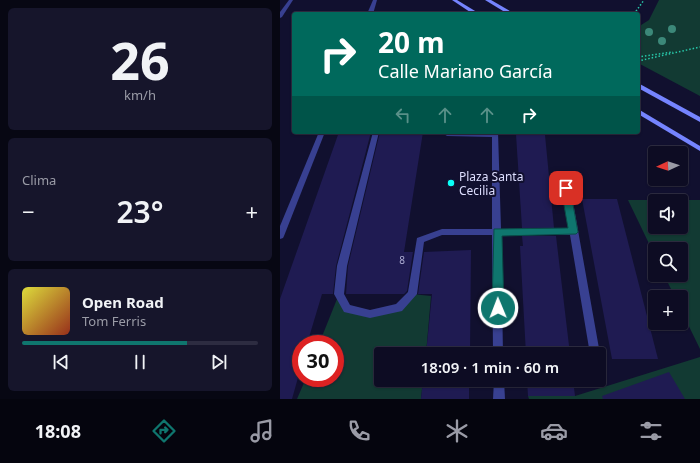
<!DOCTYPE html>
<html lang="es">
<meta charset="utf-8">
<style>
:root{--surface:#0d0c23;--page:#16152b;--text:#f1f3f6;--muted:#9a9ba6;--line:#2d2c41;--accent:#0f766e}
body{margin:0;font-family:"Noto Sans",sans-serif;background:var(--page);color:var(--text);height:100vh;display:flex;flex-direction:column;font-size:15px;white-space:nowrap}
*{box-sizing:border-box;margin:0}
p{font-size:13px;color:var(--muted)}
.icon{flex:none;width:22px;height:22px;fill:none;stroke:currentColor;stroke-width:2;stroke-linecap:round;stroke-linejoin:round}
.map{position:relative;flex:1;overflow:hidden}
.sheet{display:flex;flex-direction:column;gap:8px;padding:8px;background:#070713;width:280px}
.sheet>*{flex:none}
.top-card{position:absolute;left:12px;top:12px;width:348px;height:122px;border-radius:4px;box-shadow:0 1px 3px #0004,0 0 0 1px var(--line);background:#00695c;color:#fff;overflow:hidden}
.needle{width:26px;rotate:267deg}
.tools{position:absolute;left:368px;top:146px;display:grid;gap:8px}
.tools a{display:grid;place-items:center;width:40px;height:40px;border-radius:4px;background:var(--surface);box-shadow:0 1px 3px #0004,0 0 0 1px var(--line);font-size:20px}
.speed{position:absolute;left:12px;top:335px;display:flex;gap:8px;font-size:20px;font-weight:700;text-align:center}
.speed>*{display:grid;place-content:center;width:52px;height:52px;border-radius:50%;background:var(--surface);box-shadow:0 1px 3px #0004,0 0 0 1px var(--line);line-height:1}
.speed .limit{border:6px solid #d22;background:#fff;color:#111}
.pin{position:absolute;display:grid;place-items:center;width:34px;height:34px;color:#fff;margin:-17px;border-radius:8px;box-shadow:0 2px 6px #0006}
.me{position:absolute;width:44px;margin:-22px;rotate:359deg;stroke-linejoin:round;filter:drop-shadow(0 0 3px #0008)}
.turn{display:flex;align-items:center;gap:14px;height:84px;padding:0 20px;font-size:18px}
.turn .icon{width:52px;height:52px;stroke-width:2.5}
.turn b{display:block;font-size:28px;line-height:34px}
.lanes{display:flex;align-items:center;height:38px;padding:0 20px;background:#0003;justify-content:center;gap:20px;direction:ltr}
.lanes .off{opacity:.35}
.big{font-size:30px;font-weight:600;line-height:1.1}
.sheet .card{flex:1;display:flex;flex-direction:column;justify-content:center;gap:6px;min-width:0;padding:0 14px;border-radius:6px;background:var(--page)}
.sheet .dial{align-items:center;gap:0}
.dial b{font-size:52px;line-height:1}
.song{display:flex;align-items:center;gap:12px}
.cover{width:48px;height:48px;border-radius:6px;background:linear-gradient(135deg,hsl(60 70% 55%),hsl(10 70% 35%))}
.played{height:4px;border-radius:2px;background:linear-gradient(90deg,var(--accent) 70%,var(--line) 70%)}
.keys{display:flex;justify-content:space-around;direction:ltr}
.heat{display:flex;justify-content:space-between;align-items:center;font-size:22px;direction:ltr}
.trip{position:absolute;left:94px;top:347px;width:232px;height:40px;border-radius:4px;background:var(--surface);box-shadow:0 1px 3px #0004,0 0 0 1px var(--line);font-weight:600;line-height:40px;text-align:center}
.dock{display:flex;height:64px;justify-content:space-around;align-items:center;background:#05050e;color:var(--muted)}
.dock .icon{width:28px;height:28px}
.dock .active{color:var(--accent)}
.dock b{font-size:18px;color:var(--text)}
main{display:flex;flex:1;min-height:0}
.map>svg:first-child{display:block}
.green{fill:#123a33;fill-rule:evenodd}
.building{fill:#1f1b52}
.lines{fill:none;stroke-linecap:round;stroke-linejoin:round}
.path{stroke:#28c9ab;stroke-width:1.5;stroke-dasharray:1.5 2;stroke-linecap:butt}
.street{fill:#384091;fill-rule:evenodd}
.secondary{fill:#7584ff;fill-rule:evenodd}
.tree{fill:#3c8879}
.route{fill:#0f766e;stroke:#0a4d48}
.poi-dot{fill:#0afff8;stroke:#11102f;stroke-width:1.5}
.labels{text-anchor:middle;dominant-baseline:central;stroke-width:4;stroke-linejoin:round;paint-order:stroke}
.number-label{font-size:10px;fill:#aeaed4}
.poi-label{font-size:12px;fill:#dedfff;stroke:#11102f;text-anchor:start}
</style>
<main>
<section class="sheet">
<div class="card dial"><b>26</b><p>km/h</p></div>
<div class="card"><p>Clima</p>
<div class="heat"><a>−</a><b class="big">23°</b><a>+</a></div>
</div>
<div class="card">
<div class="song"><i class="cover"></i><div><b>Open Road</b><p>Tom Ferris</p></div></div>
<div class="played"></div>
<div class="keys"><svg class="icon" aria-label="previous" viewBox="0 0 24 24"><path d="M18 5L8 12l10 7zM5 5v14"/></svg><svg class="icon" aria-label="pause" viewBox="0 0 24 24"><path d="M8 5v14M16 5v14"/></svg><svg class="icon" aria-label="next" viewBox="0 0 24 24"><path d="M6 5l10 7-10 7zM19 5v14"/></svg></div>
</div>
</section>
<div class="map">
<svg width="420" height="399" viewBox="0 0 420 399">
<rect width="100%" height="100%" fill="#11102f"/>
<g class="green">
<path d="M379,0H420V96L358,63V27L369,20Z"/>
<path d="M348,200H420V349L401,310V297H395L384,275H401V249H375V256ZM375,201H401V227H375Z"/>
<path d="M59,294L67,309L90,314L119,308L132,294L151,296L146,354H101V380H143L141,399H17L26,378H55V344H39Z"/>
<path d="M420,357V399H249L248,396H295Z"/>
</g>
<g class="building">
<path d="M59,132H91L56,266L53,294H42L27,344H21V367L12,399H0V299Z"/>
<path d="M100,132H143L124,252H133L127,291L124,294H66L68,266Z"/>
<path d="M236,134L265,135L274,228H242Z"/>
<path d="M302,199H337L378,359H332Z"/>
<path d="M242,236H276L290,354H246L240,246H243Z"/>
<path d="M191,250L190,354H146L152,294H138L144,252Z"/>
<path d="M389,372L405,399H323L322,396Z"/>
<path d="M143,380H189V399H141Z"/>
<path d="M247,380H293L295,396H248Z"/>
</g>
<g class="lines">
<g class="path">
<path d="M354,14L364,0"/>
<path d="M358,57L393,52"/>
<path d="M358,61L420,47"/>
</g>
<g class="street">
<path d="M9,0H13L2,17L0,18V12Z"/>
<path d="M93,0H97L93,14H87Z"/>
<path d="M39,132H45L4,236L3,238L0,239V226Z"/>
<path d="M93,132H99L67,266L64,294L70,305L90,310L116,304L128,292L137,238L162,229H212V137L167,136L161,132H218L221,229H289L280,174L284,171L288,174L320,354L319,357V354H310L290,235H221L223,354H213L212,235H162L144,242L137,294L122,311L90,318L64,312L54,294L57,266Z"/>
<path d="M214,380H224L225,399H213Z"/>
</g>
<g class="secondary">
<path d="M172,0H177L200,14H193Z"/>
<path d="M205,0H211L235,14H228Z"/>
<path d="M358,83L420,117V122L358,88Z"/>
<path d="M358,109L420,146V151L358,114Z"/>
</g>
</g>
<g class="tree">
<circle cx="392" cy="29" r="4"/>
<circle cx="369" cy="32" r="4"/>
<circle cx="382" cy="41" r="4"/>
</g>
<path class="route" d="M286,185L290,188L298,232L296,234L222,236L224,308L222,312L218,313L214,312L212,308L214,229L288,228L281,188Z"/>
<circle class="poi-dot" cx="171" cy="183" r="4"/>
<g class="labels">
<g class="number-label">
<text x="122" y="260">8</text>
</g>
<g class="poi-label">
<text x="179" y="176">Plaza Santa<tspan x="179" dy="14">Cecilia</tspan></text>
</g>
</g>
</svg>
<div class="tools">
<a><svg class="needle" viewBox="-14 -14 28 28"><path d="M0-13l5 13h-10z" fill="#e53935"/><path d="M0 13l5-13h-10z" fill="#9a9ba6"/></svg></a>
<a><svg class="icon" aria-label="sound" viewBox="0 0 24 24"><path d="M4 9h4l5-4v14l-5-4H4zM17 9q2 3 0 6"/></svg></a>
<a><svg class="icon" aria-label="search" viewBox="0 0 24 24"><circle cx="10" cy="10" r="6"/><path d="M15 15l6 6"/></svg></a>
<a>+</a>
</div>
<div class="speed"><div class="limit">30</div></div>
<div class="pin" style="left:286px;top:188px;background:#d93025"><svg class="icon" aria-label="arrive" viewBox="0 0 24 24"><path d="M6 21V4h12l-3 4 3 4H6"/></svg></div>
<svg class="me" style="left:218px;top:308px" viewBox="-20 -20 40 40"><circle r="17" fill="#0f766e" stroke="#fff" stroke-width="3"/><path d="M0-11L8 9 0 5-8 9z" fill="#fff"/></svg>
<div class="trip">18:09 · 1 min · 60 m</div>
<div class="top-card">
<div class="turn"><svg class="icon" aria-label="right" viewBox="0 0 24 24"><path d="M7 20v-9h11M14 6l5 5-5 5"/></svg><div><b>20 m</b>Calle Mariano García</div></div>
<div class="lanes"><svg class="icon off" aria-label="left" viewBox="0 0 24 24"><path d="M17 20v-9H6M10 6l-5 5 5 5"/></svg><svg class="icon off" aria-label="ahead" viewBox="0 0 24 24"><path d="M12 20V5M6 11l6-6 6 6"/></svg><svg class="icon off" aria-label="ahead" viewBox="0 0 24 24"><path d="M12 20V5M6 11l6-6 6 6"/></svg><svg class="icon" aria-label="right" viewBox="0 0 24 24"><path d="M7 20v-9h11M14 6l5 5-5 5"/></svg></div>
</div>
</div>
</main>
<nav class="dock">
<b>18:08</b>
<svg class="icon active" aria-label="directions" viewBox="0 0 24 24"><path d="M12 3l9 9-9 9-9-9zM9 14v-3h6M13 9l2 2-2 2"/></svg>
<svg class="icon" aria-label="music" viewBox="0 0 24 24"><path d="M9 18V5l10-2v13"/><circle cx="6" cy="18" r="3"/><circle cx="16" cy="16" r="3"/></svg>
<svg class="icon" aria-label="phone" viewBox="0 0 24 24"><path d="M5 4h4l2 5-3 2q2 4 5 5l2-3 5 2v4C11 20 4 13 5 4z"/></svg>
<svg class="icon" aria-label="climate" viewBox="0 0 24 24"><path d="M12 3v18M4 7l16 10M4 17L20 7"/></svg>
<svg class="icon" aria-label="car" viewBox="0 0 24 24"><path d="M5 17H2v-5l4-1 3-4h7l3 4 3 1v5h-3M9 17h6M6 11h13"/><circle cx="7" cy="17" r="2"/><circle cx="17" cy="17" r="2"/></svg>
<svg class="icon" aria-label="filters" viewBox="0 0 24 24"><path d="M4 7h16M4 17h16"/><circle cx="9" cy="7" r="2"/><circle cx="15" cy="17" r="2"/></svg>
</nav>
